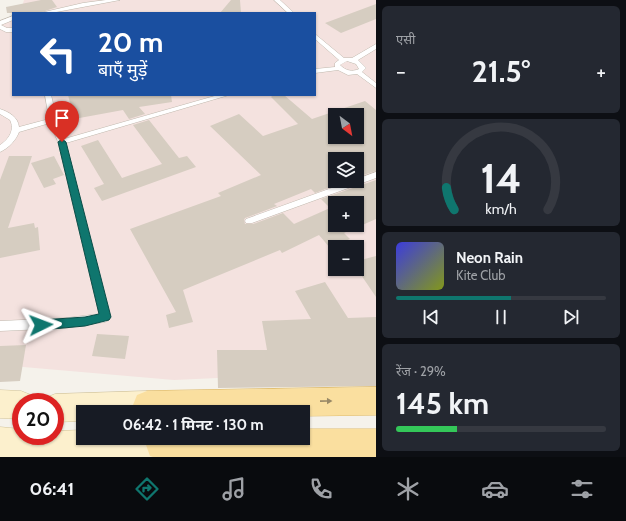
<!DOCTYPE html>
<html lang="hi">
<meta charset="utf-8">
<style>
:root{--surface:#171b24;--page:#242831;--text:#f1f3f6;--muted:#9ea1a6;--line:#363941;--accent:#0f766e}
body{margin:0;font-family:Cabin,"Noto Sans Devanagari",sans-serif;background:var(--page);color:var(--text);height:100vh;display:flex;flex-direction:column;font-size:15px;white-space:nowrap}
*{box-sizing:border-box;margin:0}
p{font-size:13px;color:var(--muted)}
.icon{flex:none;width:22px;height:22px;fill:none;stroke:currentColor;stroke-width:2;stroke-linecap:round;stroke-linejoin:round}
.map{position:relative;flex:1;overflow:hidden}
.sheet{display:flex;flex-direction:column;gap:6px;padding:6px;background:#0d0f14;width:250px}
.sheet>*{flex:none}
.top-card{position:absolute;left:12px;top:12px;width:304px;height:84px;border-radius:0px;box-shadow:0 1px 3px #0004;background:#1a4fa0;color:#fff;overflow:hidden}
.needle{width:26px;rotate:148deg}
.fabs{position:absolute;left:328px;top:108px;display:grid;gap:8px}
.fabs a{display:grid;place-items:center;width:36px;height:36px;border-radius:0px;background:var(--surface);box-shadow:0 1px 3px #0004;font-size:20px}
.speed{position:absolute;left:12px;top:393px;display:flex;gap:8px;font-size:20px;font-weight:700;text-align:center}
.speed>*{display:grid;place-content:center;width:52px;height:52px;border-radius:50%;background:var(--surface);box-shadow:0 1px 3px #0004;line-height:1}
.speed .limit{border:6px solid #d22;background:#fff;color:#111}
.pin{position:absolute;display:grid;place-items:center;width:34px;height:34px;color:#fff;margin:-41px -17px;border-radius:50% 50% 50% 0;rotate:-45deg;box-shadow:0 0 4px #0007}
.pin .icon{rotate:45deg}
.me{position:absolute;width:44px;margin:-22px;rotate:87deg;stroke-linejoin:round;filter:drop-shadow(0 0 3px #0008)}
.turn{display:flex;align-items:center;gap:14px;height:84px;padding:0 20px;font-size:18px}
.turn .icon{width:52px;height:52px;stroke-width:2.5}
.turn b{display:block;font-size:28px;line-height:34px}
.big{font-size:30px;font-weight:700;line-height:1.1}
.sheet .tile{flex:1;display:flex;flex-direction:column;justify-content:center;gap:6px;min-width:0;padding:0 14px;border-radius:6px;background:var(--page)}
.sheet .dial{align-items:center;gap:0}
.dial svg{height:104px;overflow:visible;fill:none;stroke:var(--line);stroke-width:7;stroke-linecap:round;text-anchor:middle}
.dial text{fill:var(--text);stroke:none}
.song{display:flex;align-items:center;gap:12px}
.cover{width:48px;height:48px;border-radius:6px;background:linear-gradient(135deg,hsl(240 70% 55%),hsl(70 70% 35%))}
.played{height:4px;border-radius:2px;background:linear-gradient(90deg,var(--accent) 55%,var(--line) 55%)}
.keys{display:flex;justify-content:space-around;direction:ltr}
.heat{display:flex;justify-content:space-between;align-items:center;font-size:22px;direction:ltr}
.charge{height:6px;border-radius:3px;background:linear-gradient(90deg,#34c759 29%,var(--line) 0)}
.trip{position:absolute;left:76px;top:405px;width:234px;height:40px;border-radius:0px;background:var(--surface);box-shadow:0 1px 3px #0004;font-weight:700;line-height:40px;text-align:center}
.tabs{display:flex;height:64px;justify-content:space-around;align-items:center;background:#090b0e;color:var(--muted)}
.tabs .icon{width:28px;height:28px}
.tabs .current{color:var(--accent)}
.tabs b{font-size:18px;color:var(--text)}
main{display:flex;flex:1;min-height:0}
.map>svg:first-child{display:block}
.medical{fill:#f4e2df;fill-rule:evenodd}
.building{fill:#d6cdc1;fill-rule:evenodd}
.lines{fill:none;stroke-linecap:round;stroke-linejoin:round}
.service-casing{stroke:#c0b9ae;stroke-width:1}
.secondary-casing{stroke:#d2c49c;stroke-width:1}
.primary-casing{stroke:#dfbc6e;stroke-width:1}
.service{fill:#fff;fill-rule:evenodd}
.secondary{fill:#fcf0cd;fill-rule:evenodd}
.primary{fill:#fadf9f;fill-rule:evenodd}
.oneway{fill:#998967}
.route{fill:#0f766e;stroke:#0a4d48}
</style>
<main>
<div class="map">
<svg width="376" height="457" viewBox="0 0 376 457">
<rect width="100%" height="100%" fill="#f5f2eb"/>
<path class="medical" d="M24,0H376V371L174,380L0,365V21L13,16V95H315V13H20ZM335,115H357V137H335ZM335,159H357V181H335ZM335,203H357V225H335ZM335,247H357V269H335Z"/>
<g class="building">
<path d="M41,0H52L57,7L39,13H7L6,7Z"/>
<path d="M231,0H240L241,13H220Z"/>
<path d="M376,4V19L341,33L325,23Z"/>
<path d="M68,95H171L172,102L139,107L145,114L129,119L123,110L74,119Z"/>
<path d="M273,95H284L312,119L365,101L376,110V171L357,177V159H335V181H347L315,193L311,189L274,204L277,206L245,218L244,220L245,224H253L283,213L294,224L330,208L321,199L376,180V219L344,233L350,239L330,248L319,235L282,253L280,250L183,290L193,322L169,328L166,315L176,312L130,229L221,196L218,193L261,175L210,126L239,114L263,136L298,124L271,97ZM335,115H357V137H335ZM335,203H357V225H335Z"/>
<path d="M149,120L179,158L187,156L196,167L102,201L94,188L104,184L81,146L98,140L122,178L162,164L133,125Z"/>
<path d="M9,156H32L8,228L34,223L35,228L38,227L40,250L0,258V180Z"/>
<path d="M54,156L64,175L53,179L56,184L44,188L31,163Z"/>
<path d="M376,256V297L357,269V261Z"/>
<path d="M325,282L348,318L376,317V386L218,388L217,350H267L262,321L311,319L295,291Z"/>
<path d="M97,334L129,336L125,359L92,356Z"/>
<path d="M26,345L20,381L0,382V346Z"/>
</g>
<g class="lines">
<g class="service-casing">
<g id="service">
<path d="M106,0H120L51,13H40L83,3Z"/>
<path d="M274,0H280L294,13H288Z"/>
<path d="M13,16V20L1,25L7,28H13V32H6L0,29V21Z"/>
<path d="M315,34L344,58H352L376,44V49L358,60L366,68L362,72L376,83V88L357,74L348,75L338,70L315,73V69L335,67V63L339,60L315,39ZM347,61L356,64L359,69C352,72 346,71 340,65Z"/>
<path d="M45,95H51L59,128L64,139L218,95H229L66,143L110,317L109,320L105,322L66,328L0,331V321L66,318L99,314L58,142L50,123L19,132C16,140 9,148 0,152V145C9,139 15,130 10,120L0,114V109C9,112 18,117 19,127L49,119Z"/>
<path d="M376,172V178L252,223H246L245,221L246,219L351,181H357V179Z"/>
</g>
</g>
<g class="secondary-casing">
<g id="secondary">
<path d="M0,390L21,391L31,395L34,402H21V419L0,418Z"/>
<path d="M147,391L157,395L161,405L158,412H83V421L55,422V402H43L45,398L55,394Z"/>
<path d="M0,427L21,429V436H55V431L83,430V438H173L176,445L172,456L169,457H0Z"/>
</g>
</g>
<g class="primary-casing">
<g id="primary">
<path d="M376,387V415L303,416V412H134L133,405L137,395L147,391Z"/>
<path d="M303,429H376V457H153L150,456L146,445L149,438H303Z"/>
</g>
</g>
<use href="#service" class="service"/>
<use href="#secondary" class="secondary"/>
<use href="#primary" class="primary"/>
</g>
<defs><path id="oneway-solid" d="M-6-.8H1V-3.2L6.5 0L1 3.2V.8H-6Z"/></defs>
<use class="oneway" href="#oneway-solid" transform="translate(326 401) rotate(-1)"/>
<path class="route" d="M62,139L66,142L111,317L109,320L85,326L41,330L37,328L36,325L37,322L41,320L85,317L99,314L58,142Z"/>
</svg>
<div class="fabs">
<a><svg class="needle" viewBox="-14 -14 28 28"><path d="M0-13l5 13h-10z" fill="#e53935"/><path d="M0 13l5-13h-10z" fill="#9ea1a6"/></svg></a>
<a><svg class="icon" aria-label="layers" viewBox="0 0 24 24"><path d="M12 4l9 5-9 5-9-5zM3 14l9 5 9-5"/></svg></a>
<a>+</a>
<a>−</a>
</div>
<div class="speed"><div class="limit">20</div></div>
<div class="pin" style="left:62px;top:142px;background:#d93025"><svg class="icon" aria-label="arrive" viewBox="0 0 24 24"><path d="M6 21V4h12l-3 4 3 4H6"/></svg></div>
<svg class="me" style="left:41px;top:325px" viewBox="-20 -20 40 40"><path d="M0-17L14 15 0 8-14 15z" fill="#0f766e" stroke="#fff" stroke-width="4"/></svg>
<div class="trip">06:42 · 1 मिनट · 130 m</div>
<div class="top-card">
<div class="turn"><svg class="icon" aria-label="left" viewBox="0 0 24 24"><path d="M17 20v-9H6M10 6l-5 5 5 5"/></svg><div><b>20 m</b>बाएँ मुड़ें</div></div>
</div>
</div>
<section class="sheet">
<div class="tile"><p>एसी</p>
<div class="heat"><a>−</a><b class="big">21.5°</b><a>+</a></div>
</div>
<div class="tile dial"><svg viewBox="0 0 100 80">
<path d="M14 69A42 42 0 1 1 86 69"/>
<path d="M14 69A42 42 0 0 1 8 52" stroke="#0f766e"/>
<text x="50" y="56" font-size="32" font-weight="700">14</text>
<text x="50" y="72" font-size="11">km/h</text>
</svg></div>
<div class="tile">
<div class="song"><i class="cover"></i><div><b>Neon Rain</b><p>Kite Club</p></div></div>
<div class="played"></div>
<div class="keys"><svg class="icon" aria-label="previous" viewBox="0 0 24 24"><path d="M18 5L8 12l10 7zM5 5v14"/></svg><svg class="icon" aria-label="pause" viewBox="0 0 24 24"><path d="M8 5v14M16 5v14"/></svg><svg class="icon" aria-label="next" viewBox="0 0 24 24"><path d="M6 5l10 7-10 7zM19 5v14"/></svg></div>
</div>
<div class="tile"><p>रेंज · 29%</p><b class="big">145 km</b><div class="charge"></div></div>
</section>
</main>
<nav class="tabs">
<b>06:41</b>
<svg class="icon current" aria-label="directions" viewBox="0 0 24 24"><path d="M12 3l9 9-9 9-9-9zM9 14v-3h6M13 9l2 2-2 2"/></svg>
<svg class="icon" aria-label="music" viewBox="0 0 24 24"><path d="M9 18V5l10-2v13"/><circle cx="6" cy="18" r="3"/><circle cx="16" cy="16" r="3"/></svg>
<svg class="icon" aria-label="phone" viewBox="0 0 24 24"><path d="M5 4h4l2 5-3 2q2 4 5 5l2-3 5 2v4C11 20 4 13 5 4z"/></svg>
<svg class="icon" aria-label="climate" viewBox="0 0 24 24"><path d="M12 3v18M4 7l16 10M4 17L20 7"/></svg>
<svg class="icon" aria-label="car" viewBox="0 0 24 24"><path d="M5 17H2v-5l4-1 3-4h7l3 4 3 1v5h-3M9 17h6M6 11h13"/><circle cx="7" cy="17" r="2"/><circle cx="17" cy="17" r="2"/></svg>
<svg class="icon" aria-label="filters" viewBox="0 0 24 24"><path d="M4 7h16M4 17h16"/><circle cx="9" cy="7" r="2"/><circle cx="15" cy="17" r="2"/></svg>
</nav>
